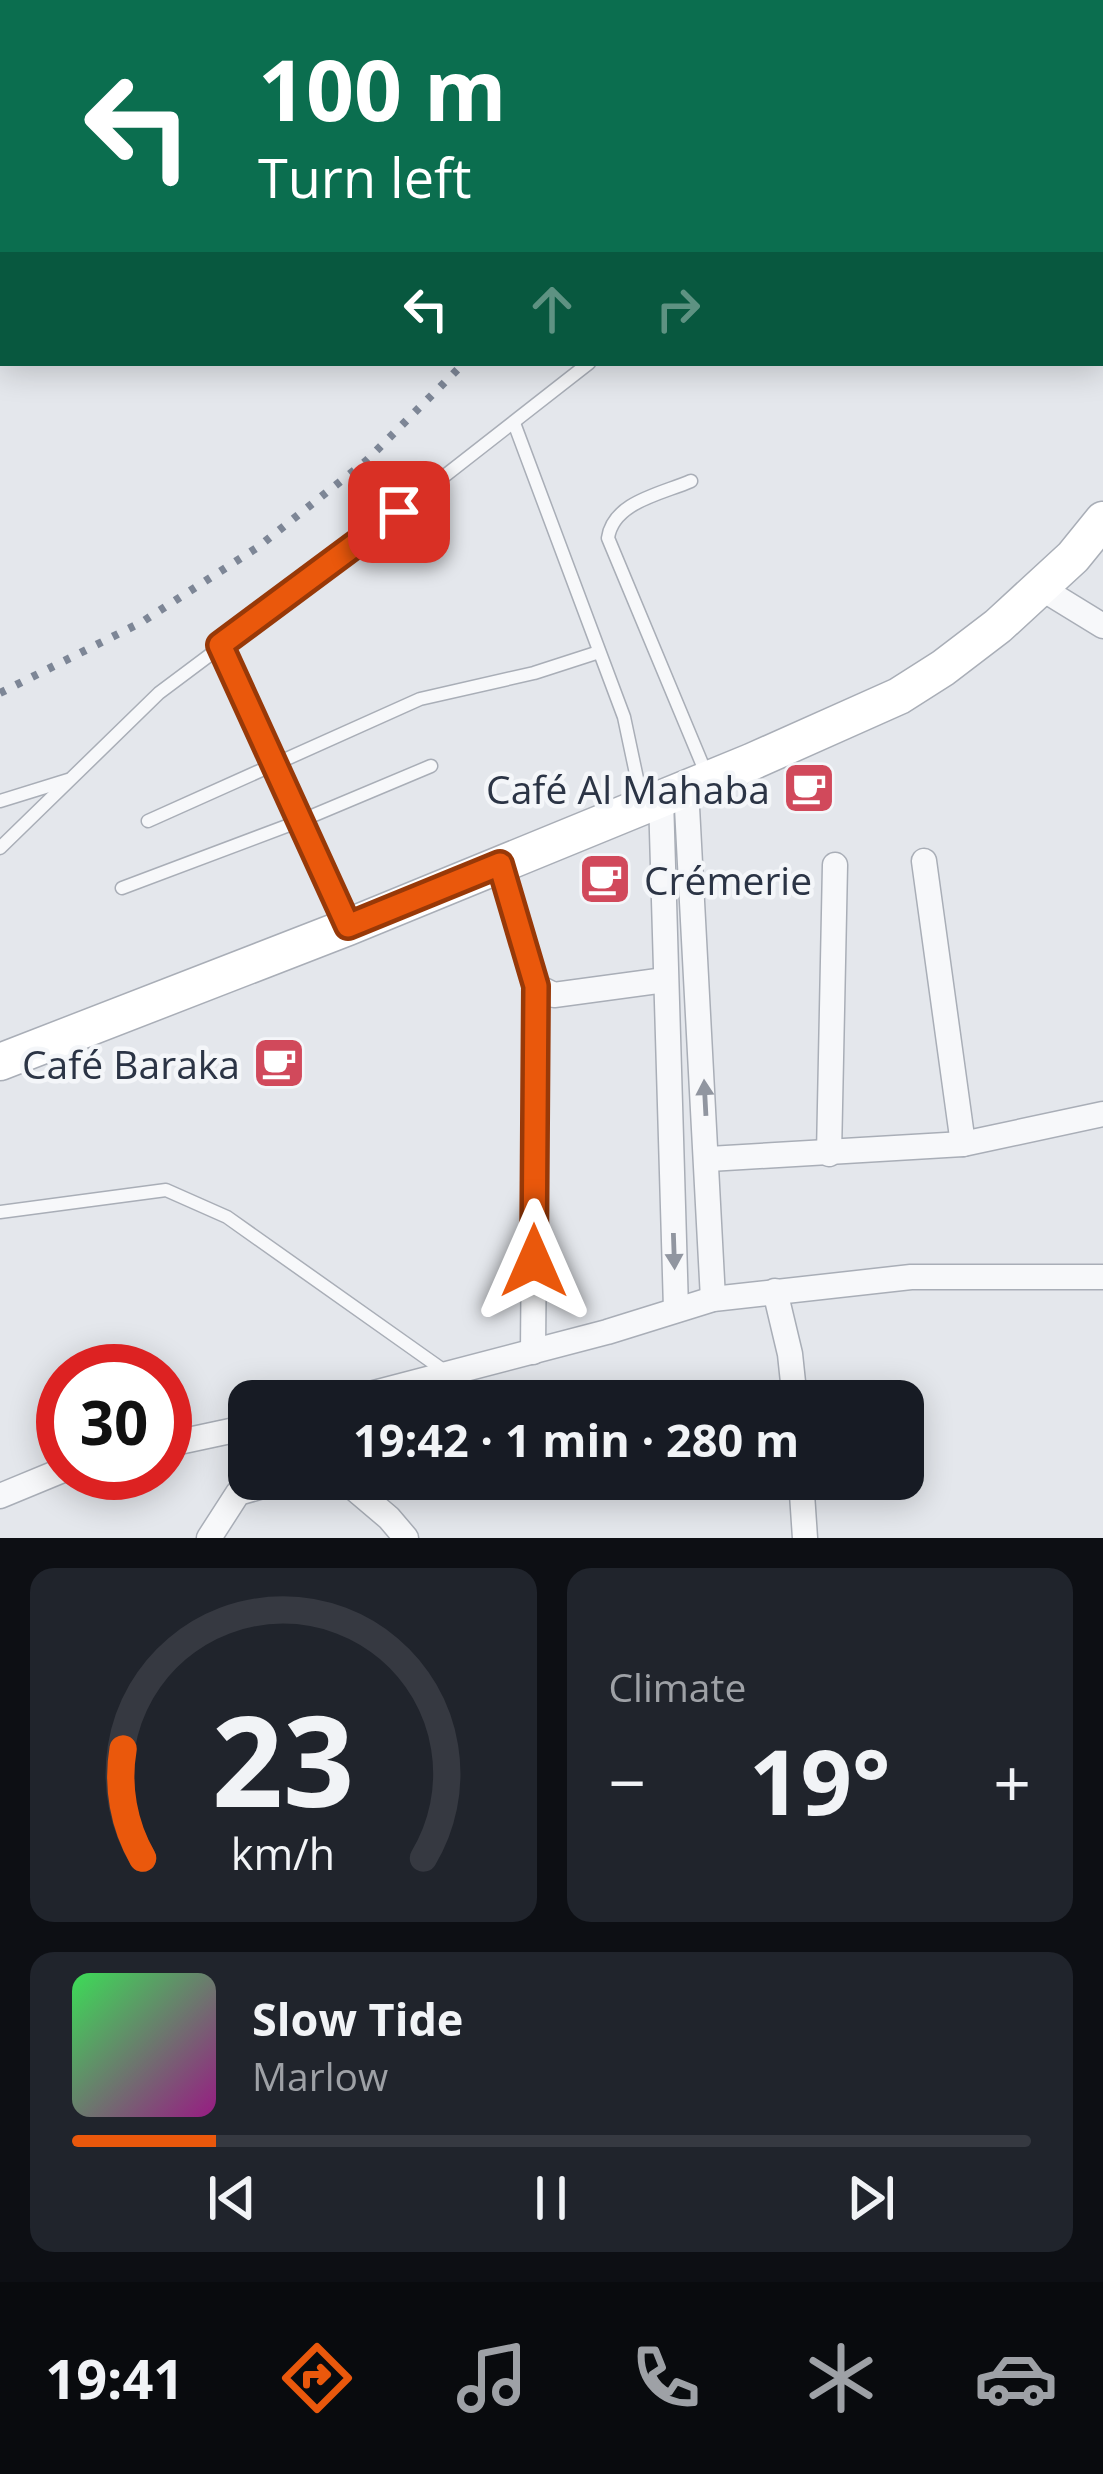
<!DOCTYPE html>
<meta charset="utf-8">
<style>
:root{--surface:#171b24;--page:#20242c;--text:#f1f3f6;--muted:#9ea1a6;--line:#363941;--accent:#ea580c}
body{margin:0;font-family:"Open Sans",sans-serif;background:var(--page);color:var(--text);height:100vh;display:flex;flex-direction:column;font-size:45px;white-space:nowrap}
*{box-sizing:border-box;margin:0}
p{font-size:39px;color:var(--muted)}
.icon{flex:none;width:66px;height:66px;fill:none;stroke:currentColor;stroke-width:2;stroke-linecap:round;stroke-linejoin:round}
.map{position:relative;height:1538px;overflow:hidden}
.side{display:flex;flex-direction:column;gap:30px;padding:30px;background:#0d0f14;flex:1}
.side>*{flex:none}
.top-card{position:absolute;left:0px;top:0px;width:1104px;height:366px;box-shadow:0 6px 30px #0003;background:#0b6e4f;color:#fff;overflow:hidden}
.speed{position:absolute;left:36px;top:1344px;display:flex;gap:24px;font-size:60px;font-weight:700;text-align:center}
.speed>*{display:grid;place-content:center;width:156px;height:156px;border-radius:50%;background:var(--surface);box-shadow:0 6px 30px #0003;line-height:1}
.speed .limit{border:18px solid #d22;background:#fff;color:#111}
.pin{position:absolute;display:grid;place-items:center;width:102px;height:102px;color:#fff;margin:-51px;border-radius:24px;box-shadow:0 6px 18px #0006}
.me{position:absolute;width:132px;margin:-66px;rotate:0deg;stroke-linejoin:round;filter:drop-shadow(0 0 9px #0008)}
.turn{display:flex;align-items:center;gap:42px;height:252px;padding:0 60px;font-size:54px}
.turn .icon{width:156px;height:156px;stroke-width:2.5}
.turn b{display:block;font-size:84px;line-height:102px}
.lanes{display:flex;align-items:center;height:114px;padding:0 60px;background:#0003;justify-content:center;gap:60px;direction:ltr}
.lanes .off{opacity:.35}
.big{font-size:90px;font-weight:700;line-height:1.1}
.side .tile{flex:1;display:flex;flex-direction:column;justify-content:center;gap:18px;min-width:0;padding:0 42px;border-radius:24px;background:var(--page)}
.side .dial{align-items:center;gap:0}
.dial svg{height:312px;overflow:visible;fill:none;stroke:var(--line);stroke-width:7;stroke-linecap:round;text-anchor:middle}
.dial text{fill:var(--text);stroke:none}
.song{display:flex;align-items:center;gap:36px}
.cover{width:144px;height:144px;border-radius:18px;background:linear-gradient(135deg,hsl(130 70% 55%),hsl(310 70% 35%))}
.played{height:12px;border-radius:6px;background:linear-gradient(90deg,var(--accent) 15%,var(--line) 15%)}
.keys{display:flex;justify-content:space-around;direction:ltr}
.heat{display:flex;justify-content:space-between;align-items:center;font-size:66px;direction:ltr}
.side .tiles{flex:1;display:grid;gap:30px;grid-template-columns:1fr 1fr}
.tile:last-child{grid-column:span 2}
.trip{position:absolute;left:228px;top:1380px;width:696px;height:120px;border-radius:24px;background:var(--surface);box-shadow:0 6px 30px #0003;font-weight:700;line-height:120px;text-align:center}
.menu{display:flex;height:192px;justify-content:space-around;align-items:center;background:#090b0e;color:var(--muted)}
.menu .icon{width:84px;height:84px}
.menu .current{color:var(--accent)}
.menu b{font-size:54px;color:var(--text)}
.map>svg:first-child{display:block}
.lines{fill:none;stroke-linecap:round;stroke-linejoin:round}
.lane-casing{stroke:#a9aeb7;stroke-width:15}
.street-casing{stroke:#a9aeb7;stroke-width:27}
.secondary-casing{stroke:#a9aeb7;stroke-width:39}
.lane{stroke:#f7f8fa;stroke-width:12}
.street{stroke:#f7f8fa;stroke-width:24}
.secondary{stroke:#fff;stroke-width:36}
.rail{stroke:#7d8696;stroke-width:8;stroke-dasharray:6 12;stroke-linecap:butt}
.oneway{fill:#9196a0}
.route-casing{stroke:#983908;stroke-width:30}
.route{stroke:#ea580c;stroke-width:21}
.labels{text-anchor:middle;dominant-baseline:central;stroke-width:9;stroke-linejoin:round;paint-order:stroke}
.poi-label{font-size:39px;fill:#2b3445;stroke:#f4f6f9;text-anchor:end}
</style>
<div class="map">
<svg width="1103" height="1538" viewBox="0 0 1103 1538">
<rect width="100%" height="100%" fill="#e4e7ec"/>
<g class="lines">
<g class="lane-casing">
<g id="lane">
<path d="M514,423L624,717L642,802"/>
<path d="M691,481C661,494 613,502 608,538L708,778"/>
<path d="M220,645L346,922"/>
<path d="M0,801L68,780"/>
<path d="M148,821L420,699L534,673L599,652"/>
<path d="M0,848L159,693L346,553L589,363"/>
<path d="M122,888L300,821L431,766"/>
<path d="M0,1212L166,1190L227,1217L446,1372"/>
</g>
</g>
<g class="street-casing">
<g id="street">
<path d="M1041,588L1103,626"/>
<path d="M686,788L713,1299"/>
<path d="M661,798L676,1309"/>
<path d="M924,861L963,1144"/>
<path d="M500,864L536,986L554,995L665,980"/>
<path d="M829,1154L835,865"/>
<path d="M709,1159L963,1144L1103,1114"/>
<path d="M775,1291L790,1354L795,1401"/>
<path d="M533,1352L536,986"/>
<path d="M343,1401L607,1332L713,1299L911,1277H1103"/>
<path d="M165,1445L249,1427"/>
<path d="M343,1479L389,1518L406,1538"/>
<path d="M801,1479L805,1538"/>
<path d="M0,1496L63,1470"/>
<path d="M209,1538L238,1493L287,1479"/>
</g>
</g>
<g class="secondary-casing">
<path id="secondary" d="M0,1062L348,927L751,762L899,696L943,668L998,626L1073,557L1103,520"/>
</g>
<use href="#lane" class="lane"/>
<use href="#street" class="street"/>
<use href="#secondary" class="secondary"/>
<g class="rail">
<path d="M694,3L695,0"/>
<path d="M0,693L142,622L258,547L366,461L464,363"/>
</g>
</g>
<defs><path id="oneway-solid" d="M-6-.8H1V-3.2L6.5 0L1 3.2V.8H-6Z" transform="scale(3)"/></defs>
<g class="oneway">
<use href="#oneway-solid" transform="translate(705 1098) rotate(-93)"/>
<use href="#oneway-solid" transform="translate(674 1251) rotate(88)"/>
</g>
<g class="lines">
<g class="route-casing">
<path id="route" d="M399,512L220,645L348,926L500,864L536,986L534,1261"/>
</g>
<use href="#route" class="route"/>
</g>
<defs>
<g id="cafe-square" transform="scale(2.7)"><rect x="-9" y="-9" width="18" height="18" rx="4" fill="#d1495b" stroke="#f4f6f9"/><path d="M-5.5-4.5H6V0H3Q3 3.5 0 3.5H-2.5Q-5.5 3.5-5.5 0ZM3-3.2v2h1.7v-2ZM-6 4.5H4V6H-6Z" fill="#fff"/></g>
</defs>
<g fill-rule="evenodd">
<use href="#cafe-square" x="809" y="788"/>
<use href="#cafe-square" x="605" y="879"/>
<use href="#cafe-square" x="279" y="1063"/>
</g>
<g class="labels">
<g class="poi-label">
<text x="770" y="788">Café Al Mahaba</text>
<text x="644" y="879" text-anchor="start">Crémerie</text>
<text x="240" y="1063">Café Baraka</text>
</g>
</g>
</svg>
<div class="speed"><div class="limit">30</div></div>
<div class="pin" style="left:399px;top:512px;background:#d93025"><svg class="icon" aria-label="arrive" viewBox="0 0 24 24"><path d="M6 21V4h12l-3 4 3 4H6"/></svg></div>
<svg class="me" style="left:534px;top:1261px" viewBox="-20 -20 40 40"><path d="M0-17L14 15 0 8-14 15z" fill="#ea580c" stroke="#fff" stroke-width="4"/></svg>
<div class="trip">19:42 · 1 min · 280 m</div>
<div class="top-card">
<div class="turn"><svg class="icon" aria-label="left" viewBox="0 0 24 24"><path d="M17 20v-9H6M10 6l-5 5 5 5"/></svg><div><b>100 m</b>Turn left</div></div>
<div class="lanes"><svg class="icon" aria-label="left" viewBox="0 0 24 24"><path d="M17 20v-9H6M10 6l-5 5 5 5"/></svg><svg class="icon off" aria-label="ahead" viewBox="0 0 24 24"><path d="M12 20V5M6 11l6-6 6 6"/></svg><svg class="icon off" aria-label="right" viewBox="0 0 24 24"><path d="M7 20v-9h11M14 6l5 5-5 5"/></svg></div>
</div>
</div>
<section class="side">
<div class="tiles">
<div class="tile dial"><svg viewBox="0 0 100 80">
<path d="M14 69A42 42 0 1 1 86 69"/>
<path d="M14 69A42 42 0 0 1 9 41" stroke="#ea580c"/>
<text x="50" y="56" font-size="32" font-weight="700">23</text>
<text x="50" y="72" font-size="11">km/h</text>
</svg></div>
<div class="tile"><p>Climate</p>
<div class="heat"><a>−</a><b class="big">19°</b><a>+</a></div>
</div>
<div class="tile">
<div class="song"><i class="cover"></i><div><b>Slow Tide</b><p>Marlow</p></div></div>
<div class="played"></div>
<div class="keys"><svg class="icon" aria-label="previous" viewBox="0 0 24 24"><path d="M18 5L8 12l10 7zM5 5v14"/></svg><svg class="icon" aria-label="pause" viewBox="0 0 24 24"><path d="M8 5v14M16 5v14"/></svg><svg class="icon" aria-label="next" viewBox="0 0 24 24"><path d="M6 5l10 7-10 7zM19 5v14"/></svg></div>
</div>
</div>
</section>
<nav class="menu">
<b>19:41</b>
<svg class="icon current" aria-label="directions" viewBox="0 0 24 24"><path d="M12 3l9 9-9 9-9-9zM9 14v-3h6M13 9l2 2-2 2"/></svg>
<svg class="icon" aria-label="music" viewBox="0 0 24 24"><path d="M9 18V5l10-2v13"/><circle cx="6" cy="18" r="3"/><circle cx="16" cy="16" r="3"/></svg>
<svg class="icon" aria-label="phone" viewBox="0 0 24 24"><path d="M5 4h4l2 5-3 2q2 4 5 5l2-3 5 2v4C11 20 4 13 5 4z"/></svg>
<svg class="icon" aria-label="climate" viewBox="0 0 24 24"><path d="M12 3v18M4 7l16 10M4 17L20 7"/></svg>
<svg class="icon" aria-label="car" viewBox="0 0 24 24"><path d="M5 17H2v-5l4-1 3-4h7l3 4 3 1v5h-3M9 17h6M6 11h13"/><circle cx="7" cy="17" r="2"/><circle cx="17" cy="17" r="2"/></svg>
</nav>
